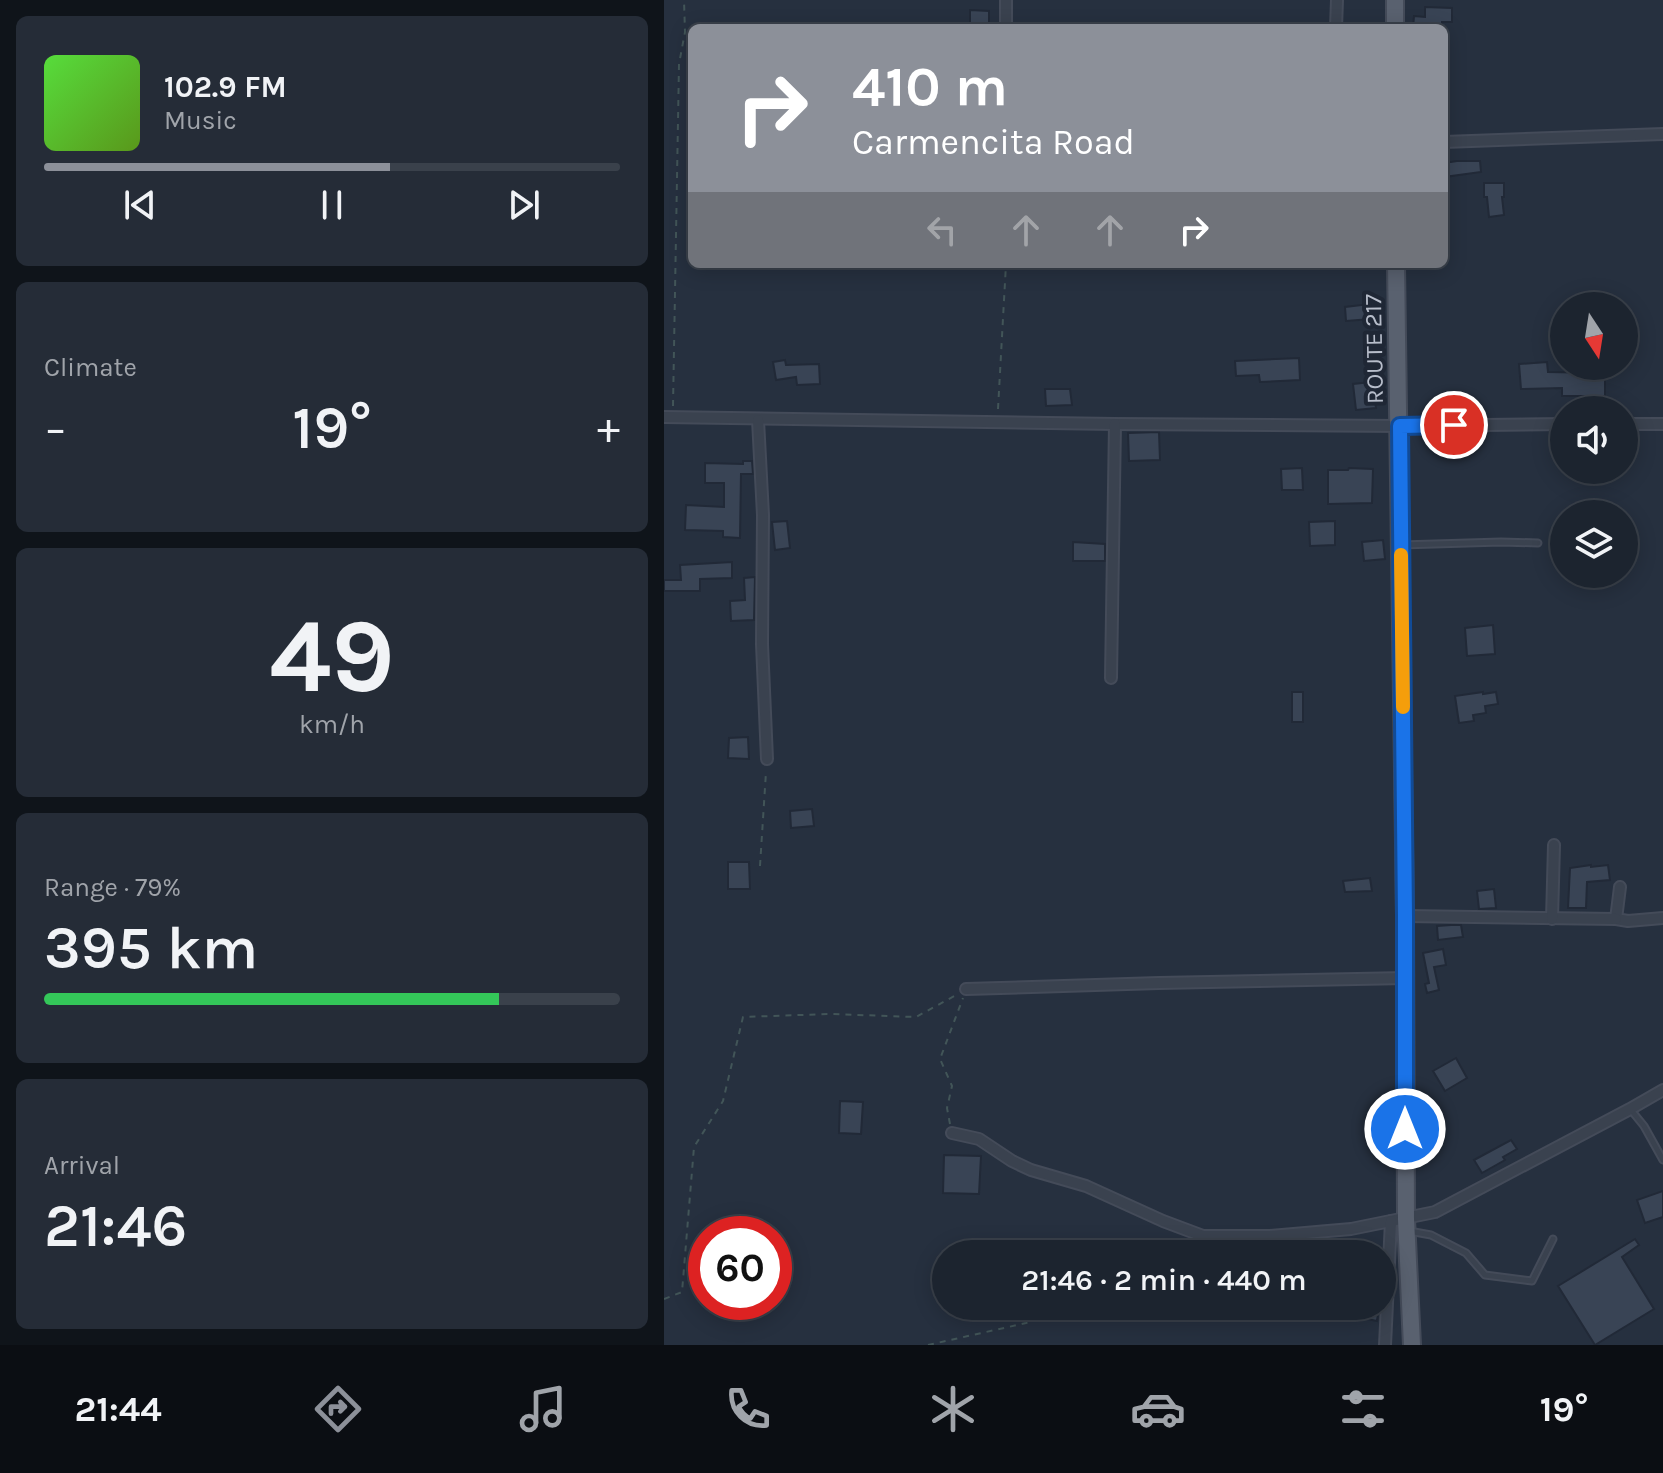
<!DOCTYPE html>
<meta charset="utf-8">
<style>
:root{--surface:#1c242f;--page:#252c37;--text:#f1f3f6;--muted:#a0a4aa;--line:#3a414b;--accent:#8c9099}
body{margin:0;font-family:Karla,sans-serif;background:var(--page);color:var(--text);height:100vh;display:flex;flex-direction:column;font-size:30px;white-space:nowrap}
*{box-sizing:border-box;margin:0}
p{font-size:26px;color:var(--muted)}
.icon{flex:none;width:44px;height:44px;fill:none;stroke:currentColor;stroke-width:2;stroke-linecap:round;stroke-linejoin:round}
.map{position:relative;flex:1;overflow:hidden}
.sheet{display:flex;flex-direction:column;gap:16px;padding:16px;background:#0f141a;width:664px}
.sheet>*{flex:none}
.hud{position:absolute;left:24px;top:24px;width:760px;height:244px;border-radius:12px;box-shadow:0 4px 20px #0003,0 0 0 2px var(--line);background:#8c9099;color:#fff;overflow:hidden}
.needle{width:52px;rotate:168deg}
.controls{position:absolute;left:886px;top:292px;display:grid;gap:16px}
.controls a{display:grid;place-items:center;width:88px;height:88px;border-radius:50%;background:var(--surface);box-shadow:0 4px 20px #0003,0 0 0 2px var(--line);font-size:40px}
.speed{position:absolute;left:24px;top:1216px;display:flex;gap:16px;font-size:40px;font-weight:700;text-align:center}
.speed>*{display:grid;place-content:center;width:104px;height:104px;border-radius:50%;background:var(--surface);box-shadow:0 4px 20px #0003,0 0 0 2px var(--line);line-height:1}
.speed .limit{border:12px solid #d22;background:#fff;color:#111}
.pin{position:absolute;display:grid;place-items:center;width:68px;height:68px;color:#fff;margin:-34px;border:4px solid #fff;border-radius:50%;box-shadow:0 2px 8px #0007}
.me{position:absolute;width:88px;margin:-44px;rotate:0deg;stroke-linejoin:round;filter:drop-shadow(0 0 6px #0008)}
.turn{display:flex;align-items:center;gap:28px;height:168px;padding:0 32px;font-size:36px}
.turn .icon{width:104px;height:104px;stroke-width:2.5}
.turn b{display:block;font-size:56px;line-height:68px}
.lanes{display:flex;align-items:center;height:76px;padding:0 32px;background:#0003;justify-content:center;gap:40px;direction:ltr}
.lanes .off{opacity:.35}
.big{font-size:60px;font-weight:600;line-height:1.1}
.sheet .card{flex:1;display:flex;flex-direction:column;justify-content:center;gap:12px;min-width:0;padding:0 28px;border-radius:12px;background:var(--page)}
.sheet .dial{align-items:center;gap:0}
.dial b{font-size:104px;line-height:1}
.song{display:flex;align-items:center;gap:24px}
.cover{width:96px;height:96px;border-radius:12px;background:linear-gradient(135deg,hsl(110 70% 55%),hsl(90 70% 35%))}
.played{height:8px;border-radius:4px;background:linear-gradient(90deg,var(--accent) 60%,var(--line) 60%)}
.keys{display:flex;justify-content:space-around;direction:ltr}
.heat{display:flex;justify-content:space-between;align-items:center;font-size:44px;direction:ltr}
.charge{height:12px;border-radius:6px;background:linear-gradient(90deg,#34c759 79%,var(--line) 0)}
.trip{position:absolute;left:268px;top:1240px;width:464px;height:80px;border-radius:40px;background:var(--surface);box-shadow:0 4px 20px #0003,0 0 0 2px var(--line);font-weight:600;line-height:80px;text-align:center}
.tabs{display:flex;height:128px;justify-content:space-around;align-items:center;background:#0b0e13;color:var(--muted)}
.tabs .icon{width:56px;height:56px}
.tabs .on{color:var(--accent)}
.tabs b{font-size:36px;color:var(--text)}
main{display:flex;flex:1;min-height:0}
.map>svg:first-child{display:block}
.building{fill:#394455;stroke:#212937;stroke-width:2}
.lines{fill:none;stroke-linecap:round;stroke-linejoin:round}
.service-casing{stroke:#444b59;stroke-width:9}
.minor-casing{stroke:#444b59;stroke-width:14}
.primary-casing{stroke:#444b59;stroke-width:20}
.path{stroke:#425558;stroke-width:2;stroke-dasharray:6 6;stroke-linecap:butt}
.service{stroke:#3a424f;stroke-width:5}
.minor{stroke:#3a424f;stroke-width:10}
.primary{stroke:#59616f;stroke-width:16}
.route-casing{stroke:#114b97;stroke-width:20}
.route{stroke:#1a73e8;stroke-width:14}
.slow{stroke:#f59e0b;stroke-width:14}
.labels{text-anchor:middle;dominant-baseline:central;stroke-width:8;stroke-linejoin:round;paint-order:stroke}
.street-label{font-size:24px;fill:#b7bdca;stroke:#1f2735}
</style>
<main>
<section class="sheet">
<div class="card">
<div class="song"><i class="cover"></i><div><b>102.9 FM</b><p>Music</p></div></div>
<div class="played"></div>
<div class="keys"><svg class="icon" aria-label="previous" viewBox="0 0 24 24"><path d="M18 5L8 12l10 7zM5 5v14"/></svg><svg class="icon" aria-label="pause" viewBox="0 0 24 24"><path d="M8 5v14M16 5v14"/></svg><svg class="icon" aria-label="next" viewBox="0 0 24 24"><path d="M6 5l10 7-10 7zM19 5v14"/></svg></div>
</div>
<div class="card"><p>Climate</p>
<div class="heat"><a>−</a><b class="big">19°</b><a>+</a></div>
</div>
<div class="card dial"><b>49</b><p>km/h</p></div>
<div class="card"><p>Range · 79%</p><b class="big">395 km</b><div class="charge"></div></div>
<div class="card"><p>Arrival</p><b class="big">21:46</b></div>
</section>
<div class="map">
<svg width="999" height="1345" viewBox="0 0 999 1345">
<rect width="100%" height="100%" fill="#26303f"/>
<g class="building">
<path d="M761,7L788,8V22H778V28H749L750,16L761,17Z"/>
<path d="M306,10L325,11V28H306Z"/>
<path d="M793,161H816L817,172L780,177V163Z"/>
<path d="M820,183H840V197H838L840,215L825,217L823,197H820Z"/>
<path d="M706,304L707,319L682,321L681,307Z"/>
<path d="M635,358L636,380L596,382L595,375L572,376L571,361Z"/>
<path d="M121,360L122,365L155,364L156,384L133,385L132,377L112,380L109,362Z"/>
<path d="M883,362L884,372L941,373V396H898V388L857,389L855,364Z"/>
<path d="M716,381L717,393H710L712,408L692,410L689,384Z"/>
<path d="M381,389H406L408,405L382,406Z"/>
<path d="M495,432L496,460L465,461L464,433Z"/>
<path d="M79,461H88L89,474H77L76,538L59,537V531L21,530L22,505L60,507V483H41V463L79,464Z"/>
<path d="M638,468L639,490H618L617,469Z"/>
<path d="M685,468L709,469L708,503L664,504V470H684Z"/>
<path d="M123,521L126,548L111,550L108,522Z"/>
<path d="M671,521V545L646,546L645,522Z"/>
<path d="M719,540L721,559L700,561L698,542Z"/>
<path d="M409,542L441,544V561H409Z"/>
<path d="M68,562V578L36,579V591H0V580H17L16,565Z"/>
<path d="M91,577L90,620L67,621L66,601L81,600L80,578Z"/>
<path d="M829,625L831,654L803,656L801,628Z"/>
<rect x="628" y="692" width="11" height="30"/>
<path d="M819,692V694L832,692L834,704L821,706L822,713L809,715L810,721L795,723L791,696Z"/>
<path d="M84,737L85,759L64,758L65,738Z"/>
<path d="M148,809L150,826L127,828L126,811Z"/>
<path d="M64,862H85L86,889H64Z"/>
<path d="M927,865V867L944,865L946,880L923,882L922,908H904L906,868Z"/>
<path d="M706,878L708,891L681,892L679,881Z"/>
<path d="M830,889L832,908L815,909L813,891Z"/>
<path d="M787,925H797L799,937L774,940L773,926Z"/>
<path d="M779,949L782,965L770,967L775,990L763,993L761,984L765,983L759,953Z"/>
<path d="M792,1058L803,1078L781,1091L769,1071Z"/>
<path d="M176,1101L199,1102L197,1134L175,1133Z"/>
<path d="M847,1140L853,1149L839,1157L841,1160L818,1173L810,1160Z"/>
<path d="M280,1155L317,1156L315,1194L279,1193Z"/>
<path d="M999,1191V1217L981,1223L973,1200Z"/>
<path d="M971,1239L975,1245L958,1257L990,1309L931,1345L894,1286Z"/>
<path d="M661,1306H715L713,1321L661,1310Z"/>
</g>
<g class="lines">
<g class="service-casing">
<g id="service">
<path d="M737,545L837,542L874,543"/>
<path d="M967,1110L980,1126L999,1160"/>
<path d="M745,1231L767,1235L802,1253L821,1275L868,1281L889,1239"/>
</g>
</g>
<g class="minor-casing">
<g id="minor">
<path d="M342,28V0"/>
<path d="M672,28L673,0"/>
<path d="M780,142L999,134"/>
<path d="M0,417L451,424L736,426L900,424"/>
<path d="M94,420L99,515L98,644L103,759"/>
<path d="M960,424H999"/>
<path d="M447,678L451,424"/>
<path d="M956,887L952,919L964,921L999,918"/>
<path d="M741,916L952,919"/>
<path d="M888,919L890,845"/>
<path d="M302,989L495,983L742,978"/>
<path d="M288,1133L315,1139L348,1161L367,1170L422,1186L499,1221L539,1236H606L687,1229L771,1212L966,1109L999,1090"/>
<path d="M721,1345L727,1221"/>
</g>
</g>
<g class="primary-casing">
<g id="primary">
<path d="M731,28V0"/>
<path d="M732,264L741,916L742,1219L748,1345"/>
</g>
</g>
<g class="path">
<path d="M351,24L545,28"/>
<path d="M9,406L15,64L21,32L20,0"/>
<path d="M334,409L342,264"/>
<path d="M96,866L102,772"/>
<path d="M286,1124L283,1108L288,1086L276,1059L299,998"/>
<path d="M565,1254L572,1248"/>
<path d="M0,1299L18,1292L30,1147L59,1101L79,1017L166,1014L252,1017L294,994"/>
<path d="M264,1345L362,1323L413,1306"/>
</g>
<use href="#service" class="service"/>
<use href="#minor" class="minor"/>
<use href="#primary" class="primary"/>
</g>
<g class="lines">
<g class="route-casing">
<path id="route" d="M741,1129V916L736,426L790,425"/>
</g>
<use href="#route" class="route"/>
<path class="slow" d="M737,555L739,707"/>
</g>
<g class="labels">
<g class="street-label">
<text transform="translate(710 349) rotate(-91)">ROUTE 217</text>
</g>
</g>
</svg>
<div class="controls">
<a><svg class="needle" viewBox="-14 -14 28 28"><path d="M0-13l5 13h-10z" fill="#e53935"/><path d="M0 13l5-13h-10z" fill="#a0a4aa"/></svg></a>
<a><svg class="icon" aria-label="sound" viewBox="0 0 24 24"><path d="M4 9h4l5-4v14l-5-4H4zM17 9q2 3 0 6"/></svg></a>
<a><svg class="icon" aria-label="layers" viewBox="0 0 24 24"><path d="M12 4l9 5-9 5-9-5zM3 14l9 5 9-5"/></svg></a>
</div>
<div class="speed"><div class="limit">60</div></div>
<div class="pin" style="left:790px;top:425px;background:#d93025"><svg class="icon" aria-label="arrive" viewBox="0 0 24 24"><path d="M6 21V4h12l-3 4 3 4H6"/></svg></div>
<svg class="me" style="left:741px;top:1129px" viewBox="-20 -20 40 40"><circle r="17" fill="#1a73e8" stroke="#fff" stroke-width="3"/><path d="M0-11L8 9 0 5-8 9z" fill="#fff"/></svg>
<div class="trip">21:46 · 2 min · 440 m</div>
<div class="hud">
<div class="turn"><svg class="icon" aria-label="right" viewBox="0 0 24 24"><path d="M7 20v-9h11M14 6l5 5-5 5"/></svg><div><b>410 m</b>Carmencita Road</div></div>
<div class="lanes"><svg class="icon off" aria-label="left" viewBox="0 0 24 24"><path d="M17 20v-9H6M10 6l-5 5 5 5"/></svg><svg class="icon off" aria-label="ahead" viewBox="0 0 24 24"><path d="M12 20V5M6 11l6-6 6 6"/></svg><svg class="icon off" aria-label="ahead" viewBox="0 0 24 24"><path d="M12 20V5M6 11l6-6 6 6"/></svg><svg class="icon" aria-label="right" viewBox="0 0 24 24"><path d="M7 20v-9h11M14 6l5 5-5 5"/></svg></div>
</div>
</div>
</main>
<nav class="tabs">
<b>21:44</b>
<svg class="icon on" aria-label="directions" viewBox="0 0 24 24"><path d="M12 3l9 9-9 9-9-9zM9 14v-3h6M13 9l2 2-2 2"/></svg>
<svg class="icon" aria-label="music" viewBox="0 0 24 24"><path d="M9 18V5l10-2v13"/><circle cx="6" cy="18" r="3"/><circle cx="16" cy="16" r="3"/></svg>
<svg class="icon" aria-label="phone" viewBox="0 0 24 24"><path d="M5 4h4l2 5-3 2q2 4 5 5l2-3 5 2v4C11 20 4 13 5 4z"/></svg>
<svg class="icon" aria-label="climate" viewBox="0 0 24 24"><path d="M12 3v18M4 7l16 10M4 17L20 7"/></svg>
<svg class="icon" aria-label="car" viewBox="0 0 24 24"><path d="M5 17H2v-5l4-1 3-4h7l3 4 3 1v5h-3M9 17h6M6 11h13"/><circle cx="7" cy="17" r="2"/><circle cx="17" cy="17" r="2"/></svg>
<svg class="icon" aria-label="filters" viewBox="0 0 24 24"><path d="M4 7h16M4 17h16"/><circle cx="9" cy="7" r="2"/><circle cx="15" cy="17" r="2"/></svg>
<b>19°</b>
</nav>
